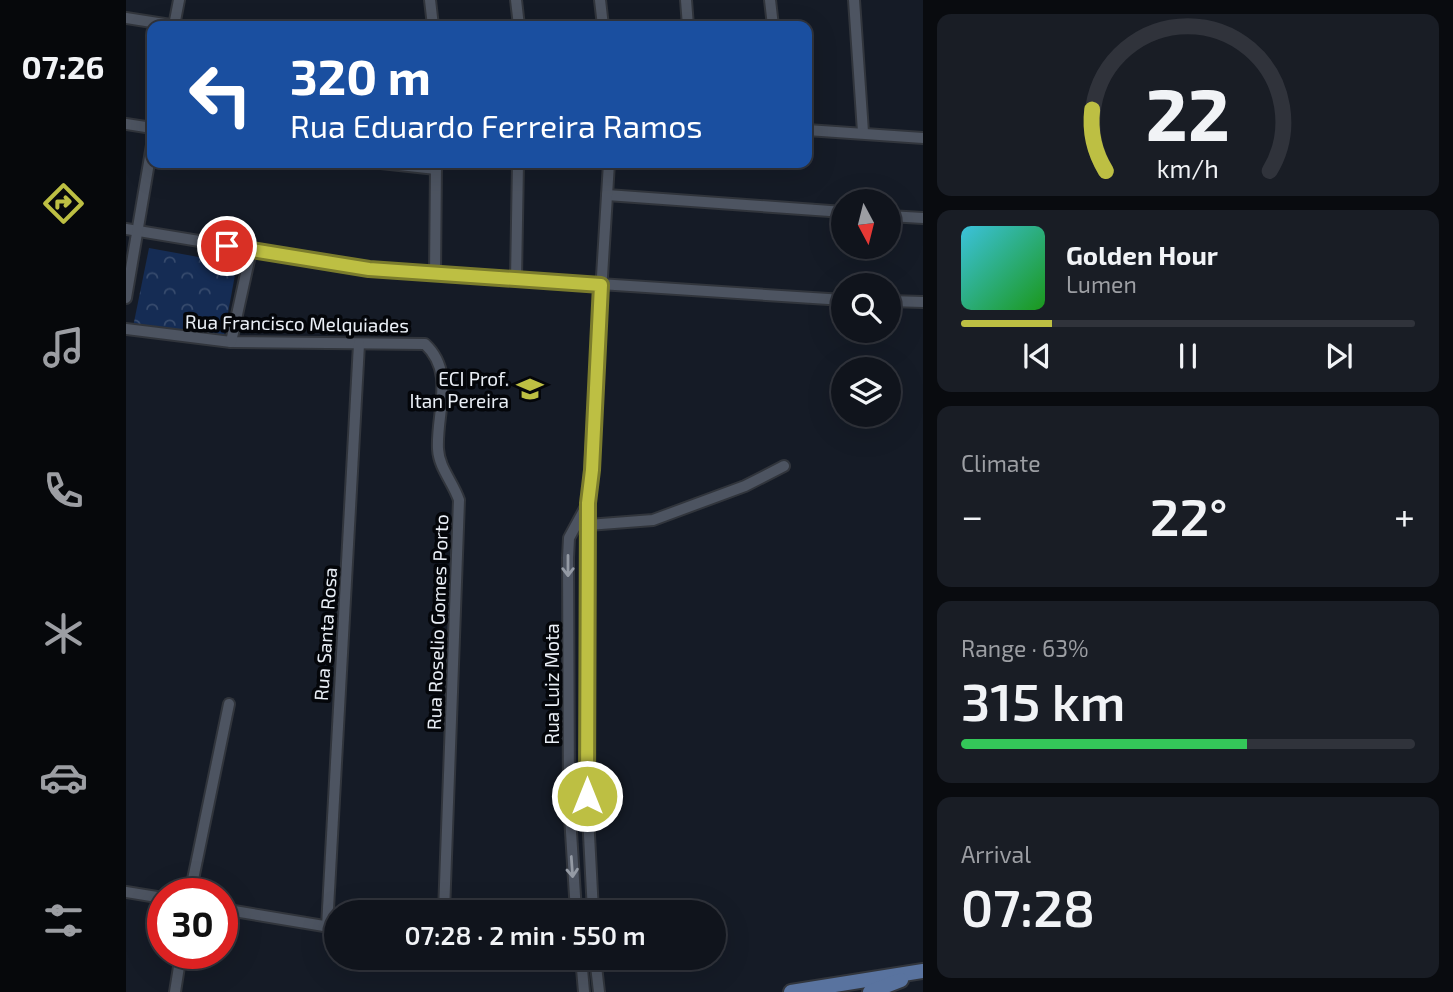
<!DOCTYPE html>
<meta charset="utf-8">
<style>
:root{--surface:#10141c;--page:#191d25;--text:#f1f3f6;--muted:#9c9ea3;--line:#30333b;--accent:#bdbf43}
body{margin:0;font-family:"Exo 2",sans-serif;background:var(--page);color:var(--text);height:100vh;display:flex;flex-direction:column;font-size:26px;white-space:nowrap}
*{box-sizing:border-box;margin:0}
p{font-size:23px;color:var(--muted)}
.icon{flex:none;width:38px;height:38px;fill:none;stroke:currentColor;stroke-width:2;stroke-linecap:round;stroke-linejoin:round}
.map{position:relative;flex:1;overflow:hidden}
.panel{display:flex;flex-direction:column;gap:14px;padding:14px;background:#090b0f;width:530px}
.panel>*{flex:none}
.hud{position:absolute;left:21px;top:21px;width:665px;height:147px;border-radius:14px;box-shadow:0 7px 28px #0002,0 0 0 2px var(--line);background:#1a4fa0;color:#fff;overflow:hidden}
.needle{width:46px;rotate:173deg}
.controls{position:absolute;left:705px;top:189px;display:grid;gap:14px}
.controls a{display:grid;place-items:center;width:70px;height:70px;border-radius:50%;background:var(--surface);box-shadow:0 7px 28px #0002,0 0 0 2px var(--line);font-size:35px}
.speed{position:absolute;left:21px;top:878px;display:flex;gap:14px;font-size:35px;font-weight:700;text-align:center}
.speed>*{display:grid;place-content:center;width:91px;height:91px;border-radius:50%;background:var(--surface);box-shadow:0 7px 28px #0002,0 0 0 2px var(--line);line-height:1}
.speed .limit{border:10px solid #d22;background:#fff;color:#111}
.pin{position:absolute;display:grid;place-items:center;width:60px;height:60px;color:#fff;margin:-30px;border:4px solid #fff;border-radius:50%;box-shadow:0 2px 7px #0007}
.me{position:absolute;width:77px;margin:-38px;rotate:0deg;stroke-linejoin:round;filter:drop-shadow(0 0 5px #0008)}
.turn{display:flex;align-items:center;gap:24px;height:147px;padding:0 28px;font-size:32px}
.turn .icon{width:91px;height:91px;stroke-width:2.5}
.turn b{display:block;font-size:49px;line-height:60px}
.big{font-size:52px;font-weight:600;line-height:1.1}
.panel .tile{flex:1;display:flex;flex-direction:column;justify-content:center;gap:10px;min-width:0;padding:0 24px;border-radius:14px;background:var(--page)}
.panel .dial{align-items:center;gap:0}
.dial svg{height:182px;overflow:visible;fill:none;stroke:var(--line);stroke-width:7;stroke-linecap:round;text-anchor:middle}
.dial text{fill:var(--text);stroke:none}
.song{display:flex;align-items:center;gap:21px}
.cover{width:84px;height:84px;border-radius:10px;background:linear-gradient(135deg,hsl(190 70% 55%),hsl(120 70% 35%))}
.played{height:7px;border-radius:4px;background:linear-gradient(90deg,var(--accent) 20%,var(--line) 20%)}
.keys{display:flex;justify-content:space-around;direction:ltr}
.heat{display:flex;justify-content:space-between;align-items:center;font-size:38px;direction:ltr}
.charge{height:10px;border-radius:5px;background:linear-gradient(90deg,#34c759 63%,var(--line) 0)}
.trip{position:absolute;left:198px;top:900px;width:402px;height:70px;border-radius:35px;background:var(--surface);box-shadow:0 7px 28px #0002,0 0 0 2px var(--line);font-weight:600;line-height:70px;text-align:center}
main{display:flex;flex:1;min-height:0}
.dock{display:flex;flex-direction:column;width:126px;justify-content:space-around;align-items:center;background:#06080b;color:var(--muted)}
.dock .icon{width:49px;height:49px}
.dock .active{color:var(--accent)}
.dock b{font-size:32px;color:var(--text)}
.map>svg:first-child{display:block}
.park{fill:url(#park-crowns)}
.lines{fill:none;stroke-linecap:round;stroke-linejoin:round}
.minor-casing{stroke:#31353c;stroke-width:14}
.major-casing{stroke:#31353c;stroke-width:18}
.minor{stroke:#4d5461;stroke-width:10}
.major{stroke:#59739f;stroke-width:14}
.oneway{stroke:#949aa4}
.route-casing{stroke:#7b7c2c;stroke-width:18}
.route{stroke:#bdbf43;stroke-width:12}
.labels{text-anchor:middle;dominant-baseline:central;stroke-width:7;stroke-linejoin:round;paint-order:stroke}
.street-label{font-size:19px;fill:#eaeff6;stroke:#04060a}
.poi-label{font-size:19px;fill:#eaeff6;stroke:#04060a;text-anchor:end}
</style>
<main>
<nav class="dock">
<b>07:26</b>
<svg class="icon active" aria-label="directions" viewBox="0 0 24 24"><path d="M12 3l9 9-9 9-9-9zM9 14v-3h6M13 9l2 2-2 2"/></svg>
<svg class="icon" aria-label="music" viewBox="0 0 24 24"><path d="M9 18V5l10-2v13"/><circle cx="6" cy="18" r="3"/><circle cx="16" cy="16" r="3"/></svg>
<svg class="icon" aria-label="phone" viewBox="0 0 24 24"><path d="M5 4h4l2 5-3 2q2 4 5 5l2-3 5 2v4C11 20 4 13 5 4z"/></svg>
<svg class="icon" aria-label="climate" viewBox="0 0 24 24"><path d="M12 3v18M4 7l16 10M4 17L20 7"/></svg>
<svg class="icon" aria-label="car" viewBox="0 0 24 24"><path d="M5 17H2v-5l4-1 3-4h7l3 4 3 1v5h-3M9 17h6M6 11h13"/><circle cx="7" cy="17" r="2"/><circle cx="17" cy="17" r="2"/></svg>
<svg class="icon" aria-label="filters" viewBox="0 0 24 24"><path d="M4 7h16M4 17h16"/><circle cx="9" cy="7" r="2"/><circle cx="15" cy="17" r="2"/></svg>
</nav>
<div class="map">
<svg width="797" height="992" viewBox="0 0 797 992">
<defs>
<pattern id="park-crowns" width="20" height="18" patternUnits="userSpaceOnUse" patternTransform="scale(1.75)"><rect width="20" height="18" fill="#152c54"/><path d="M2 6a3 3 0 1 1 6 0M12 15a3 3 0 1 1 6 0" fill="none" stroke="#374b6d"/></pattern>
</defs>
<rect width="100%" height="100%" fill="#151b26"/>
<path class="park" d="M23,248L111,264L97,340L7,327Z"/>
<g class="lines">
<g class="minor-casing">
<g id="minor">
<path d="M304,0L307,26"/>
<path d="M390,0L393,26"/>
<path d="M474,0L477,26"/>
<path d="M560,0L562,26"/>
<path d="M644,0L647,26"/>
<path d="M728,0L737,132"/>
<path d="M0,18L51,26"/>
<path d="M48,26L53,0"/>
<path d="M0,124L26,128"/>
<path d="M681,130L797,138"/>
<path d="M255,163L310,169"/>
<path d="M481,195L718,212"/>
<path d="M763,216L797,218"/>
<path d="M0,229L243,269L718,300"/>
<path d="M309,275L310,163"/>
<path d="M390,279L392,163"/>
<path d="M0,298L26,145"/>
<path d="M763,301L797,302"/>
<path d="M0,329L105,342L299,344C330,373 310,412 312,449C313,468 327,482 333,500L318,912"/>
<path d="M105,342L125,251"/>
<path d="M462,525L527,520L619,486L658,466"/>
<path d="M0,892L37,898"/>
<path d="M64,894L103,704"/>
<path d="M96,909L210,928"/>
<path d="M450,912L443,800L442,558L443,538L462,503"/>
<path d="M467,912L461,796L462,503L483,163"/>
<path d="M201,927L233,344"/>
<path d="M455,957L458,992"/>
<path d="M469,957L473,992"/>
<path d="M49,992L55,954"/>
</g>
</g>
<g class="major-casing">
<g id="major">
<path d="M665,992L797,971"/>
<path d="M744,992L775,980"/>
</g>
</g>
<use href="#minor" class="minor"/>
<use href="#major" class="major"/>
</g>
<defs><path id="oneway-shaft" d="M-6 0H5M1.5-3L5.5 0L1.5 3" fill="none" stroke-width="1.6" stroke-linecap="round" stroke-linejoin="round" transform="scale(1.75)"/></defs>
<g class="oneway">
<use href="#oneway-shaft" transform="translate(442 566) rotate(90)"/>
<use href="#oneway-shaft" transform="translate(446 867) rotate(86)"/>
</g>
<g class="lines">
<g class="route-casing">
<path id="route" d="M101,246L243,269L475,285L466,470L462,503L461,796"/>
</g>
<use href="#route" class="route"/>
</g>
<defs>
<g id="school-bare" transform="scale(2.1)"><path d="M0-5L7-2L0 1L-7-2ZM-4 1L0 2.5L4 1V4Q0 6-4 4Z" fill="#bdbf43" stroke="#04060a" stroke-width="2.5" paint-order="stroke"/></g>
</defs>
<g fill-rule="evenodd">
<use href="#school-bare" x="404" y="389"/>
</g>
<g class="labels">
<g class="street-label">
<text transform="translate(171 323) rotate(1)">Rua Francisco Melquiades</text>
<text transform="translate(311 622) rotate(-88)">Rua Roselio Gomes Porto</text>
<text transform="translate(199 634) rotate(-86)">Rua Santa Rosa</text>
<text transform="translate(425 684) rotate(-90)">Rua Luiz Mota</text>
</g>
<g class="poi-label">
<text x="383" y="378">ECI Prof.<tspan x="383" dy="22">Itan Pereira</tspan></text>
</g>
</g>
</svg>
<div class="controls">
<a><svg class="needle" viewBox="-14 -14 28 28"><path d="M0-13l5 13h-10z" fill="#e53935"/><path d="M0 13l5-13h-10z" fill="#9c9ea3"/></svg></a>
<a><svg class="icon" aria-label="search" viewBox="0 0 24 24"><circle cx="10" cy="10" r="6"/><path d="M15 15l6 6"/></svg></a>
<a><svg class="icon" aria-label="layers" viewBox="0 0 24 24"><path d="M12 4l9 5-9 5-9-5zM3 14l9 5 9-5"/></svg></a>
</div>
<div class="speed"><div class="limit">30</div></div>
<div class="pin" style="left:101px;top:246px;background:#d93025"><svg class="icon" aria-label="arrive" viewBox="0 0 24 24"><path d="M6 21V4h12l-3 4 3 4H6"/></svg></div>
<svg class="me" style="left:461px;top:796px" viewBox="-20 -20 40 40"><circle r="17" fill="#bdbf43" stroke="#fff" stroke-width="3"/><path d="M0-11L8 9 0 5-8 9z" fill="#fff"/></svg>
<div class="trip">07:28 · 2 min · 550 m</div>
<div class="hud">
<div class="turn"><svg class="icon" aria-label="left" viewBox="0 0 24 24"><path d="M17 20v-9H6M10 6l-5 5 5 5"/></svg><div><b>320 m</b>Rua Eduardo Ferreira Ramos</div></div>
</div>
</div>
<section class="panel">
<div class="tile dial"><svg viewBox="0 0 100 80">
<path d="M14 69A42 42 0 1 1 86 69"/>
<path d="M14 69A42 42 0 0 1 8 42" stroke="#bdbf43"/>
<text x="50" y="56" font-size="32" font-weight="700">22</text>
<text x="50" y="72" font-size="11">km/h</text>
</svg></div>
<div class="tile">
<div class="song"><i class="cover"></i><div><b>Golden Hour</b><p>Lumen</p></div></div>
<div class="played"></div>
<div class="keys"><svg class="icon" aria-label="previous" viewBox="0 0 24 24"><path d="M18 5L8 12l10 7zM5 5v14"/></svg><svg class="icon" aria-label="pause" viewBox="0 0 24 24"><path d="M8 5v14M16 5v14"/></svg><svg class="icon" aria-label="next" viewBox="0 0 24 24"><path d="M6 5l10 7-10 7zM19 5v14"/></svg></div>
</div>
<div class="tile"><p>Climate</p>
<div class="heat"><a>−</a><b class="big">22°</b><a>+</a></div>
</div>
<div class="tile"><p>Range · 63%</p><b class="big">315 km</b><div class="charge"></div></div>
<div class="tile"><p>Arrival</p><b class="big">07:28</b></div>
</section>
</main>
